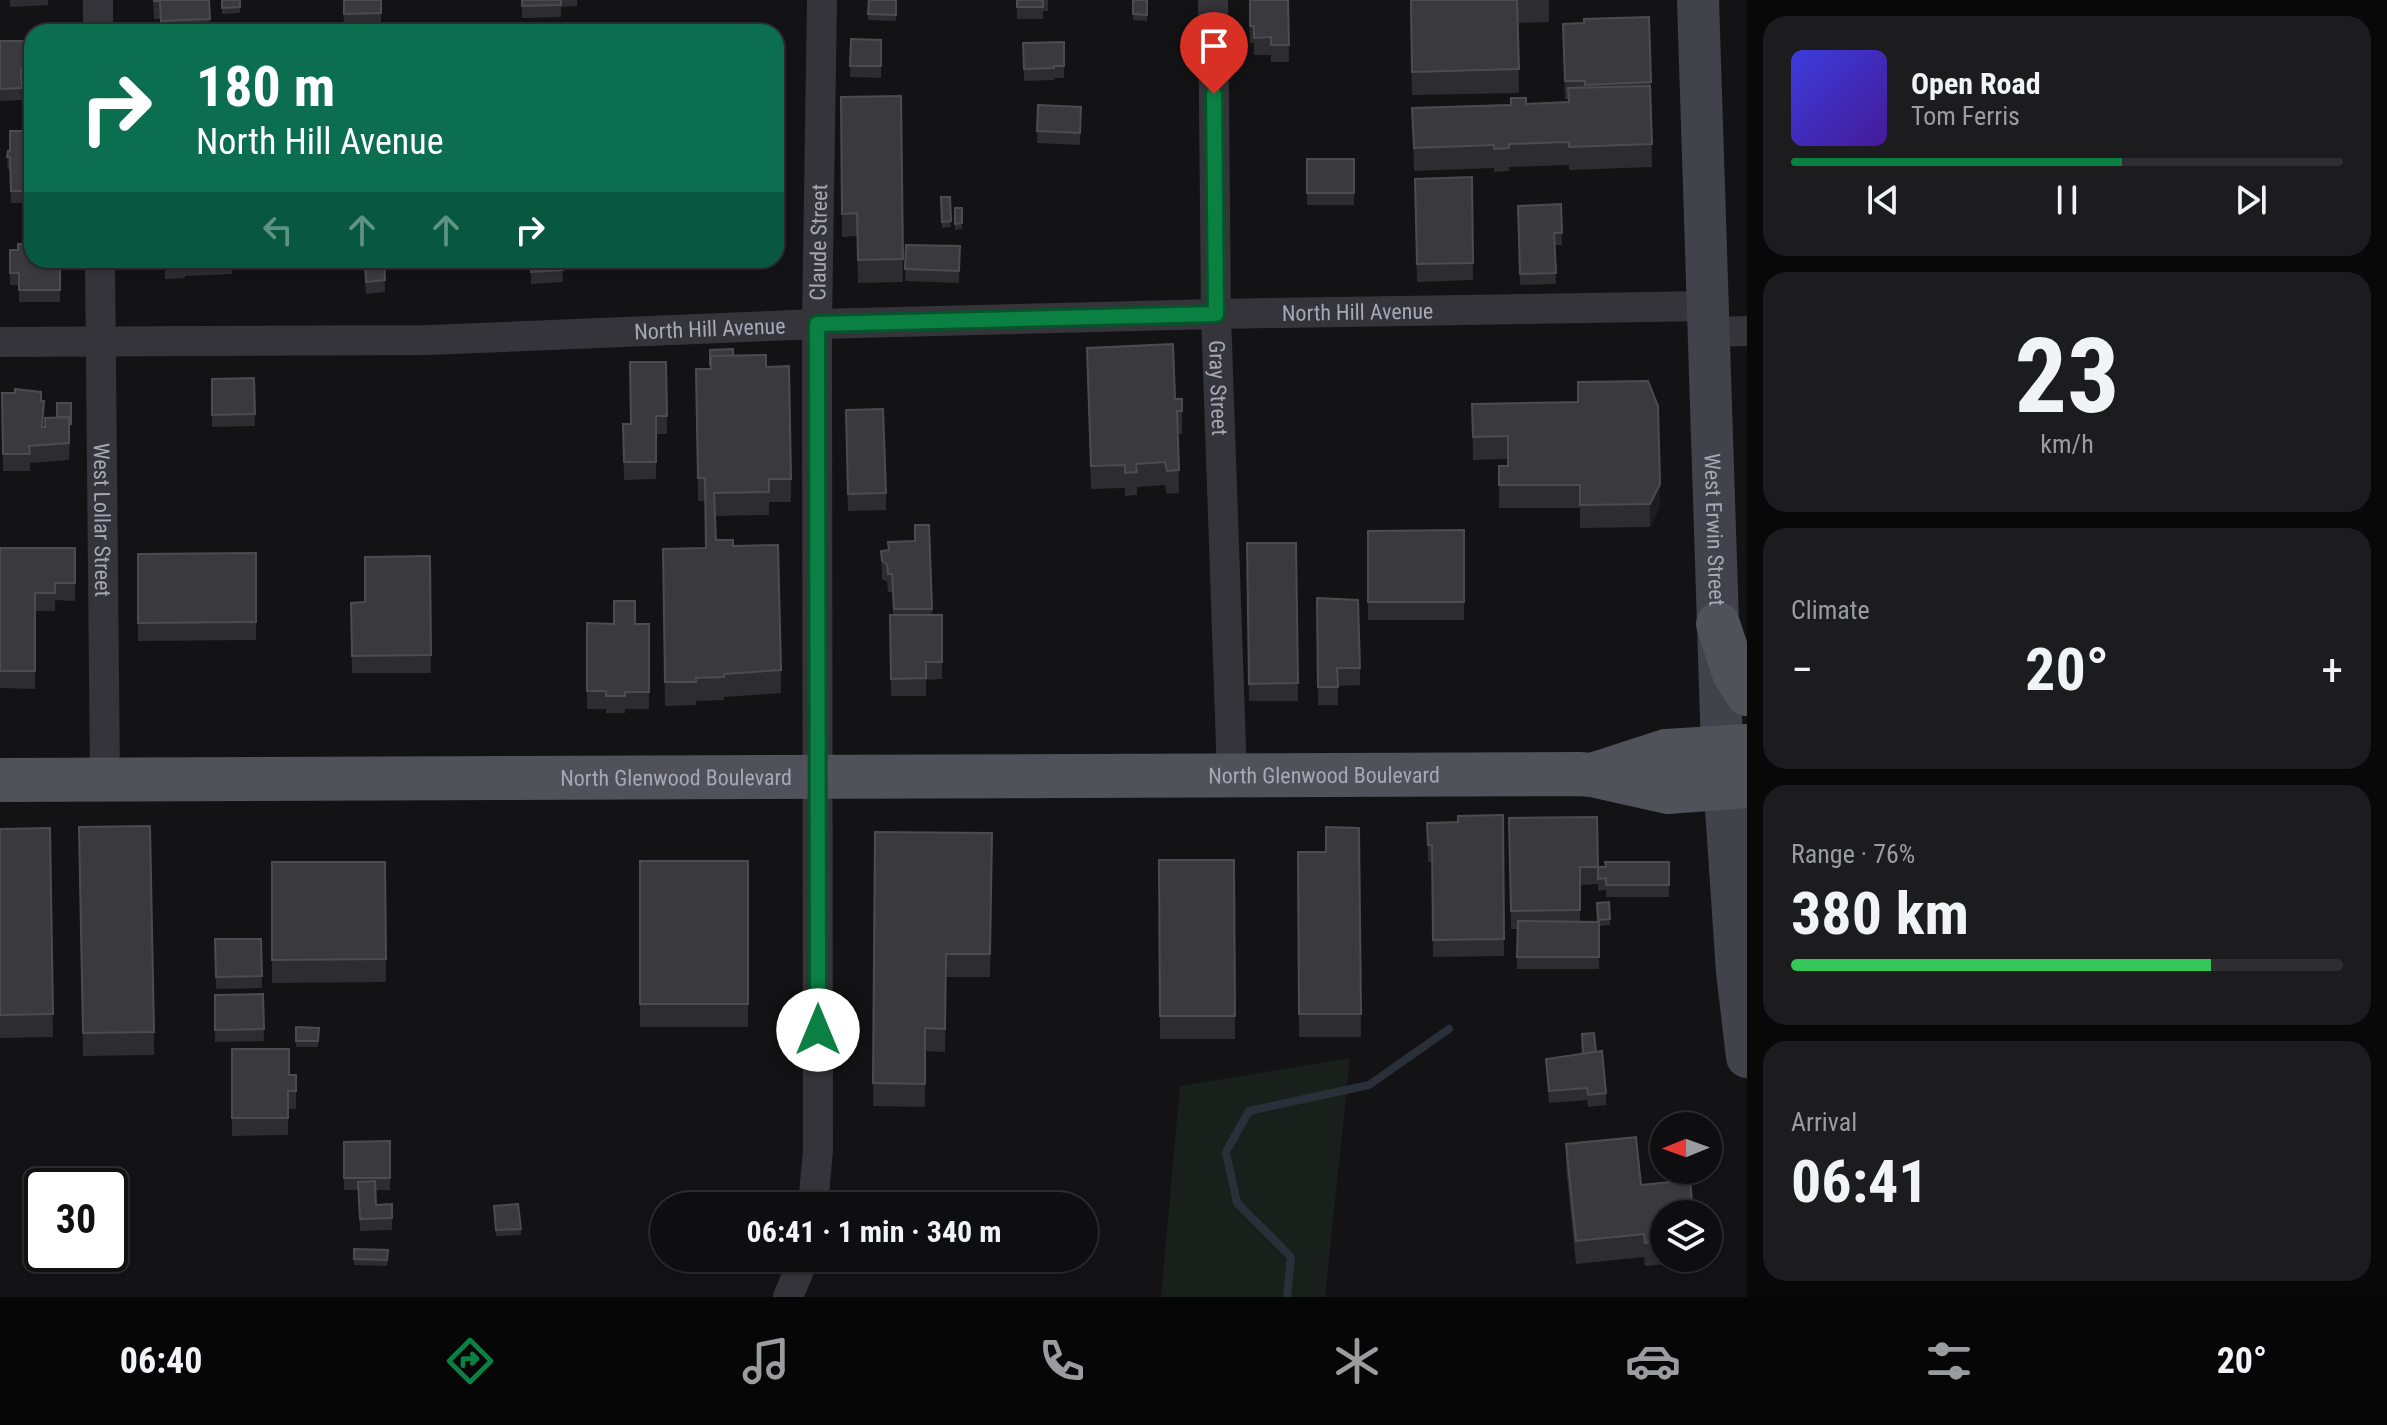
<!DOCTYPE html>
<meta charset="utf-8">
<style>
:root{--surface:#0e0e10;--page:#1c1c1e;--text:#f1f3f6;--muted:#9b9c9f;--line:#2e2e30;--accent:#0b8043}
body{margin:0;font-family:"Roboto Condensed",sans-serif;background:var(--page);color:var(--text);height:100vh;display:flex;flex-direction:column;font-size:30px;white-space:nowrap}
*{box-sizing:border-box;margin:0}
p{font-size:26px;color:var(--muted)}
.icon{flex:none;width:44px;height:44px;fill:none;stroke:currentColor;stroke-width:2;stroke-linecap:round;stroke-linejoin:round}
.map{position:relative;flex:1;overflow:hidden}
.details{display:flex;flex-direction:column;gap:16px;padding:16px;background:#080809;width:640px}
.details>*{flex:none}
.guide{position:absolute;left:24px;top:24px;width:760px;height:244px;border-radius:24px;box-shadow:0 2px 6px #0004,0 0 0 2px var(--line);background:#0b6e4f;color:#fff;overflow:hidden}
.needle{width:52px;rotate:269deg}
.buttons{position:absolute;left:1650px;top:1112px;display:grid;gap:16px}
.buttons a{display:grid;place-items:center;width:72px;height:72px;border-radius:50%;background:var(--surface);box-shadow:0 2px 6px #0004,0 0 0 2px var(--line);font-size:40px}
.speed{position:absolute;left:24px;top:1168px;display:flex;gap:16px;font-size:40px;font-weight:700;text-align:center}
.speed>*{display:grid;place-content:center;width:104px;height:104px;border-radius:50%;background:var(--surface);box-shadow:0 2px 6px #0004,0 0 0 2px var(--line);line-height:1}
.speed .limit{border:4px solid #111;border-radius:12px;background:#fff;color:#111}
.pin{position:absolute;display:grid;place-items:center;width:68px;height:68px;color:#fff;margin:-82px -34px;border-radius:50% 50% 50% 0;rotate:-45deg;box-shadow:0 0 8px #0007}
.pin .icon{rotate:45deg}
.me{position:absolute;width:88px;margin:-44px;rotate:0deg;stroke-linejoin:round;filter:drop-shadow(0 0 6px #0008)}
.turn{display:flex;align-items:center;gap:28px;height:168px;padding:0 40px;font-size:36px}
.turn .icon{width:104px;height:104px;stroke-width:2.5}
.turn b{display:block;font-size:56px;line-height:68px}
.lanes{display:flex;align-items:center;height:76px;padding:0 40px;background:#0003;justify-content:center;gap:40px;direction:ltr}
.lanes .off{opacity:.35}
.big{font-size:60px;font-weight:700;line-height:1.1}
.details .tile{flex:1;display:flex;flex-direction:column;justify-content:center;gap:12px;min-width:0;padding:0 28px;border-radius:24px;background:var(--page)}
.details .dial{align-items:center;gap:0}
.dial b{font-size:104px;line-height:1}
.song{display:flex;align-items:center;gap:24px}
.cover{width:96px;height:96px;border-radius:12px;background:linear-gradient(135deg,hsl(240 70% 55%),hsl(260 70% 35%))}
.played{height:8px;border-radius:4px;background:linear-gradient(90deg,var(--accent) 60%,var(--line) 60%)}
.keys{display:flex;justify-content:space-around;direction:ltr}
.heat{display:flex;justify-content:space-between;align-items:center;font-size:44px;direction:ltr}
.charge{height:12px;border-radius:6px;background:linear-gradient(90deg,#34c759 76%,var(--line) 0)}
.trip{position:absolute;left:650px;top:1192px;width:448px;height:80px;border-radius:40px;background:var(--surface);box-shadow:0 2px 6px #0004,0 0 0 2px var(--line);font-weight:700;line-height:80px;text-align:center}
.menu{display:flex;height:128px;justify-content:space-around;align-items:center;background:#060606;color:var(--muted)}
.menu .icon{width:56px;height:56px}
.menu .on{color:var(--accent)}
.menu b{font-size:36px;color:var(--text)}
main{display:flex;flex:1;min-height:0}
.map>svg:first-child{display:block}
.green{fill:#19201b}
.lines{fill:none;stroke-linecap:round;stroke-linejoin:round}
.stream{stroke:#2a3039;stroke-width:8}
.minor{stroke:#34343a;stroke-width:30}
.secondary{stroke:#42434a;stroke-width:42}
.primary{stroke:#505159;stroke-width:44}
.wall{fill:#2d2c30}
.shaded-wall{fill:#1d1d1f}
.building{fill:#3a3a3e;stroke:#4b4b51;stroke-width:2}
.route-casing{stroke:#07532c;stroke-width:20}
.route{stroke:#0b8043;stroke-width:14}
.labels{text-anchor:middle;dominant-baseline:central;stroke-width:8;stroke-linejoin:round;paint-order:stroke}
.street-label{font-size:22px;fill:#a5a8b5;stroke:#0e0e10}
</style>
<main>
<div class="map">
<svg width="1747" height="1297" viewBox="0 0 1747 1297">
<rect width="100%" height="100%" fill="#131315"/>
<path class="green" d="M1350,1058L1325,1297H1161L1180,1086Z"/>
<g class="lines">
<path class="stream" d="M1287,1297L1291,1257L1237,1203L1226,1152L1249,1111L1369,1085L1449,1029"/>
<g class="minor">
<path d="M98,0V32"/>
<path id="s1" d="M1213,0L1216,314L1232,776"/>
<path id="s2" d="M100,260L105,780"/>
<path d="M1710,332L1747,331"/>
<path id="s3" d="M0,342L429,340L817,324L1216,314L1709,306"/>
<path id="s4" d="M813,1206L818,1150L817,324L822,0"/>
<path d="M788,1297L804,1258"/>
</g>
<path class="secondary" id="s5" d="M1698,0L1722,749L1737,972L1747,1057"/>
<g class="primary">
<path d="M1718,624L1734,673L1747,694"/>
<path d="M1592,775L1666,751L1747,746"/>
<path id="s6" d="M0,780L1579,774L1592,775L1668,792L1747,786"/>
</g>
</g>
<g class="wall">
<path d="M10,0H48V5L10,7Z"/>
<path d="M153,0H209L210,32H161L160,19H154Z"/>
<path d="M222,0H240V13L222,14Z"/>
<path d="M343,0H381V25L344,26Z"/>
<path d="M522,0H577V6L561,7V17L522,18Z"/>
<path d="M869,0H897L896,21L868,20Z"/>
<path d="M1017,0H1048V11H1043V19H1017Z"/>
<path d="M1133,0H1147V21L1133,20Z"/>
<path d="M1249,0H1288L1289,62H1271V55H1254V43H1250Z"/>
<path d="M1410,0H1549V22L1518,23L1519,93L1412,95Z"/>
<path d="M851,39L881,40V78L850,77Z"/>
<path d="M0,41H25L26,80H21L22,100L0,101Z"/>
<path d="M1563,41L1651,82L1652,167L1569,170V165L1509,167V171L1494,172V168L1414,171L1412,108L1568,102V99H1565Z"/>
<path d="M1064,42V78H1054V80L1024,81L1023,43Z"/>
<path d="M901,96L903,282L858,283L857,236L842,237L841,97Z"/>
<path d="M1038,105L1081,107L1080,145L1037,143Z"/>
<path d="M32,131V203H11L10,169H7L8,151H10Z"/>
<rect x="1307" y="159" width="47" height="46"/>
<path d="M1472,177L1473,280L1417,282L1415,179Z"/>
<path d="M941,197H950L951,227L942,228Z"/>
<path d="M1561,204L1562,245H1555L1556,284L1520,285L1518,206Z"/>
<path d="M955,208H962V229L955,230Z"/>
<path d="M906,245L960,246L959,283L905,281Z"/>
<path d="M10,250L60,265V302H19V285H10Z"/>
<path d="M165,260H232V274L185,276V278L165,279Z"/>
<path d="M364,260H384L385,292L366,294Z"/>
<path d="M531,260H562L563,282L531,284Z"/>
<path d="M620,260H652L620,263Z"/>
<path d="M680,260H695V262L681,263Z"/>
<path d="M1087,348L1175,399H1182V434H1178L1179,493L1167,494L1165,485L1137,487V495L1125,496V488L1091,489Z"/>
<path d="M710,350L733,356L766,367L791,479V502H769V515L715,516L716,540L733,546L781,670V693L724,697V700L696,701V705L665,706L663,572L706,548L705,501H698L696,369H710Z"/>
<path d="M666,362L667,434H656V479L624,480L623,424H630Z"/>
<path d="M254,378L255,426L212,427V379Z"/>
<path d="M2,393L43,427H45L71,403L69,460L30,463V471H3Z"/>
<path d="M1472,404L1660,507L1650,527L1580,528V508H1499V466H1508V459L1473,460Z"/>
<path d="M846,428L886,493V510L848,511Z"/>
<path d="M929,525L932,615H942V679L926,680V696H891L890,615H893L892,592H888L887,582L882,579L881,551L888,550L915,541Z"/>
<path d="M1464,530V620H1368V531Z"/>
<path d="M1247,543H1296L1298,701H1249Z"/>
<path d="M0,548H75V601L55,600V611H35V689L0,688Z"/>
<path d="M256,553V640L138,641V554Z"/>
<path d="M430,556L431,673H352L351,603L365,602Z"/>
<path d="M1317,598L1360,668V685L1338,686V705H1318Z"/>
<path d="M587,623L649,624V709H625V713H606V709H587Z"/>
<path d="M1503,815L1504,956L1433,957L1432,862H1428L1427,823L1458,822Z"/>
<path d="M1509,818L1598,867L1669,862V897H1606V890L1598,891V884L1580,885V922H1598L1597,903L1609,902L1610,925L1599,926V969H1517V929H1511Z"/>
<path d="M50,828L53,1037L0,1038V829Z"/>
<path d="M1359,828L1361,1037H1299L1298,852H1326Z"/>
<path d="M875,832L992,833L990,977H946L945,1052L925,1051V1107L873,1106Z"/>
<path d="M79,850L154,1032V1055L83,1056Z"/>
<path d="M1159,860H1234L1235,1039H1160Z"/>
<rect x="640" y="861" width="108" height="166"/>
<path d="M272,862H385L386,982L272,983Z"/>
<path d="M215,939H261L262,988L216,989Z"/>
<path d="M263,994L264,1041L215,1042V995Z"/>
<path d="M296,1027L319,1028L318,1047H296Z"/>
<path d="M232,1049L289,1075H296V1109H288V1135L232,1136Z"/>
<path d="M1596,1052L1606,1093V1105L1588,1107L1587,1100L1549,1103L1546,1059Z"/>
<path d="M390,1141V1190H375L376,1205L392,1204V1230L360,1231L358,1190H344V1142Z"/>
<path d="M1566,1144L1641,1185L1664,1214V1258H1696V1261L1645,1266L1644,1257L1576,1264L1566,1167Z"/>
<path d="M494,1212L521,1229V1235L496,1236Z"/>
<path d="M354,1249L388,1250L387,1266L354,1265Z"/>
</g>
<path class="shaded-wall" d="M1660,484V507L1650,527V504Z"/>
<g class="building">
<path d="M154,0H209L210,19L161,21L160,1H154Z"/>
<path d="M222,0H240V7L222,8Z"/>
<path d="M344,0H381V13L344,14Z"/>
<path d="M522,0H561V5L522,6Z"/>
<path d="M869,0H896V15L868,14Z"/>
<rect x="1017" y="0" width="26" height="7"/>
<path d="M1133,0H1147V15L1133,14Z"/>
<path d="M1250,0H1288L1289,45H1271V37L1254,38V26H1250Z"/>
<path d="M1411,0H1517L1519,69L1412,72Z"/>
<path d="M1649,17L1651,82L1585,85V81H1565L1563,24L1584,23V19Z"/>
<rect x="259" y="29" width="10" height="3"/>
<path d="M851,39L881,40V66H850Z"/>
<path d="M0,41H25L26,68H21L22,88L0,89Z"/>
<path d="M1064,42V66H1054V68L1024,69L1023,43Z"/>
<path d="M1650,86L1652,144L1569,147V142L1509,144V148L1494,149V145L1414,148L1412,108L1511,105V98H1526V104L1569,102L1568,88Z"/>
<path d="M901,96L903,259L858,260L857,213L842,214L841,97Z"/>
<path d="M1038,105L1081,107L1080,133L1037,131Z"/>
<path d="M10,131H32V191H11L10,157H7L8,151H10Z"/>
<rect x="1307" y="159" width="47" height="34"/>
<path d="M1472,177L1473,263L1417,264L1415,179Z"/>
<path d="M941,197H950L951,221L942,222Z"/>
<path d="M1561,204L1562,233H1554L1556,273L1520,274L1518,206Z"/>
<path d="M955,208H962V223L955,224Z"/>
<path d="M18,244H32V260H58V265H60V290H19V273H10V250H18Z"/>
<path d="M906,245L960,246L959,271L905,269Z"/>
<path d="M165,260H232V262L185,264V266L165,267Z"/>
<path d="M365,260H384L385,280L366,282Z"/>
<path d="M531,260H562L563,270L531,272Z"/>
<path d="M1173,344L1175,399H1182V411H1177L1179,470L1167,471L1165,462L1136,464L1137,472L1125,473V465L1091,466L1087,348Z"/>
<path d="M733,349V356H711L710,366V350Z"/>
<path d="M766,355V367L789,366L791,479H769V492L714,493L716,540H733V546L778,545L781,670L724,674V677L696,678V682H665L663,549L706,548L705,478H698L696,369H711V356Z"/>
<path d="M630,362H666L667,416H656V462H624L623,424H631Z"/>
<path d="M254,378L255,414L212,415V379Z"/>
<path d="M1648,381L1658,406L1660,484L1650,504L1580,505V485H1499V466H1508V436L1473,437L1472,404L1578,402V382Z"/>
<path d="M15,389L41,392V401H44L42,427H45V418L69,417V443L29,446L30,454H3L2,393H15Z"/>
<path d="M57,403H71V424H69V417H57Z"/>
<path d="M883,409L886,493L848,494L846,410Z"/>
<path d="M915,525H929L932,609H894L892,574H888L887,564L882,561L881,551L889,550L888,542L915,541Z"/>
<path d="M1464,530V602H1368V531Z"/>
<path d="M1247,543H1296L1298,683L1249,684Z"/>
<path d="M0,548H75V583H55V593H35V671H0Z"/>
<path d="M256,553V622L138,623V554Z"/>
<path d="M430,556L431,655L352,656L351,603L365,602V557Z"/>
<path d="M1317,598L1358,600L1360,668H1337L1338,687H1318Z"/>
<path d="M614,601H635V624H649V692H625V696H606V691H587V623L614,624Z"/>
<path d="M890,615H942V662H926V678L891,679Z"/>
<path d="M1503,815L1504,939L1433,940L1432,845H1428L1427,823L1458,822V816Z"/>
<path d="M1597,817L1598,867H1580V910L1511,911L1509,818Z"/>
<path d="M150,826L154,1032L83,1033L79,827Z"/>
<path d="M1326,827L1359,828L1361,1014H1299L1298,852H1326Z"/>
<path d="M50,828L53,1014L0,1015V829Z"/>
<path d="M875,832L992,833L990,954H946L945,1029L925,1028V1084L873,1083Z"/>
<path d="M1159,860H1234L1235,1016H1160Z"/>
<rect x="640" y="861" width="108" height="143"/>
<path d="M272,862H385L386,959L272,960Z"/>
<path d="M1605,862H1669V885H1606V878L1598,879V867H1606Z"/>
<path d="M1609,902L1610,919L1598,920L1597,903Z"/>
<path d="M1518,921L1599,922V957H1517Z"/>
<path d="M215,939H261L262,976L216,977Z"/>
<path d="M263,994L264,1029L215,1030V995Z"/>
<path d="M296,1027L319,1028L318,1041H296Z"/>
<path d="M1594,1033L1596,1052L1583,1054L1582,1034Z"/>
<path d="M232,1049H289V1075H296V1091H288V1118H232Z"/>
<path d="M1602,1051L1606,1093L1588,1095L1587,1088L1549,1091L1546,1059Z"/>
<path d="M1636,1137L1641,1185L1690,1180L1693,1214H1664V1241L1645,1243L1644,1234L1576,1241L1566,1144Z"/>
<path d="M390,1141V1178H344V1142Z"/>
<path d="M375,1181L376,1205L392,1204V1218L360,1219L358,1182Z"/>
<path d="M518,1204L521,1229L496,1230L494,1206Z"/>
<path d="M354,1249L388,1250L387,1260L354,1259Z"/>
</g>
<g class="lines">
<g class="route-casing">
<path id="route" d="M818,1030L817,324L1216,314L1214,94"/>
</g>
<use href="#route" class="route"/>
</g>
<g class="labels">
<g class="street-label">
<text stroke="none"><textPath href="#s4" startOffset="964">Claude Street</textPath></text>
<text stroke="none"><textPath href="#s3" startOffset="1358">North Hill Avenue</textPath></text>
<text stroke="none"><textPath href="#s3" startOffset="710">North Hill Avenue</textPath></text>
<text stroke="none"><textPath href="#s1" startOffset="388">Gray Street</textPath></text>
<text stroke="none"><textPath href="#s2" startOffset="260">West Lollar Street</textPath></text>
<text stroke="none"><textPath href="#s5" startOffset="530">West Erwin Street</textPath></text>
<text stroke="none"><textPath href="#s6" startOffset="1324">North Glenwood Boulevard</textPath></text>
<text stroke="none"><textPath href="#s6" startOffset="676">North Glenwood Boulevard</textPath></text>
</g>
</g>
</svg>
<div class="buttons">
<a><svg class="needle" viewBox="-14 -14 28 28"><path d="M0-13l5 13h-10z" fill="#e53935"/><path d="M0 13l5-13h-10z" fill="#9b9c9f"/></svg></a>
<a><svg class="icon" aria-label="layers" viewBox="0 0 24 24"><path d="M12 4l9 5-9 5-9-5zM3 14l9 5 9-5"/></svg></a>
</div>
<div class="speed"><div class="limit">30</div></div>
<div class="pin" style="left:1214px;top:94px;background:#d93025"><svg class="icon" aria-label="arrive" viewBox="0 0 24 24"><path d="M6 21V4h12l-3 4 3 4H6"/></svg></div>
<svg class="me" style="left:818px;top:1030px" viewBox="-20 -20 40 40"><circle r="19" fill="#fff"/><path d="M0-13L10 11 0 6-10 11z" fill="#0b8043"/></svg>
<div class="trip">06:41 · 1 min · 340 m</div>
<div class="guide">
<div class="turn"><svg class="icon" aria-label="right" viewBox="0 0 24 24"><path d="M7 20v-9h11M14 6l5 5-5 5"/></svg><div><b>180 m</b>North Hill Avenue</div></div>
<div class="lanes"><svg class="icon off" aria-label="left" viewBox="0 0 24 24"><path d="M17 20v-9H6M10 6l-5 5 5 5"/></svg><svg class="icon off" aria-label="ahead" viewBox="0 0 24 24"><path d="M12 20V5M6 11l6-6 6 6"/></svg><svg class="icon off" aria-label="ahead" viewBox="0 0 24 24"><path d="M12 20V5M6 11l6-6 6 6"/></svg><svg class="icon" aria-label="right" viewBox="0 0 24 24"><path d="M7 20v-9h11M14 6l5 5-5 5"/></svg></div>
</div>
</div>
<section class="details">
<div class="tile">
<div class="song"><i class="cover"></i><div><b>Open Road</b><p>Tom Ferris</p></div></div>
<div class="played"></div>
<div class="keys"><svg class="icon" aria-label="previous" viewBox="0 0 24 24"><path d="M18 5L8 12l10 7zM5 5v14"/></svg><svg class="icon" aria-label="pause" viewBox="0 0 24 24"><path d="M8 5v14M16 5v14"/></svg><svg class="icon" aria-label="next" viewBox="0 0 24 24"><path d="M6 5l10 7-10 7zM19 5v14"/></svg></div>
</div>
<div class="tile dial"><b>23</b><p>km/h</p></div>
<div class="tile"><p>Climate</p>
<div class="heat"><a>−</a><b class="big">20°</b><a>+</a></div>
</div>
<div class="tile"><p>Range · 76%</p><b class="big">380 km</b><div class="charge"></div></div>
<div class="tile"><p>Arrival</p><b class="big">06:41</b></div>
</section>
</main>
<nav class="menu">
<b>06:40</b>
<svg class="icon on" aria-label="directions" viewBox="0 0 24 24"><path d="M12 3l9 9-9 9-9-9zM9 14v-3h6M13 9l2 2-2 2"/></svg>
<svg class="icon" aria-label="music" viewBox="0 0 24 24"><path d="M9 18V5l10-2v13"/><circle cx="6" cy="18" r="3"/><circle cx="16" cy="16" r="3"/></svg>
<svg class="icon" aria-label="phone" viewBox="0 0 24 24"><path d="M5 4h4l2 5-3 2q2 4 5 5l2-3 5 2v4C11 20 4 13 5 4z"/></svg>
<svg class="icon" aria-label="climate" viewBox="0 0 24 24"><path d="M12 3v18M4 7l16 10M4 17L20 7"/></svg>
<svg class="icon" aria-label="car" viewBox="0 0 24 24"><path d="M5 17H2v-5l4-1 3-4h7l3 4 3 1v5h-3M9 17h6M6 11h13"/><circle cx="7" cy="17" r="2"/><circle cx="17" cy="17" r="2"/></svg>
<svg class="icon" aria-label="filters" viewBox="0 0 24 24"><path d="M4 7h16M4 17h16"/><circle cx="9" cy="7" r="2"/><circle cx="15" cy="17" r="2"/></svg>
<b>20°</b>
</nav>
